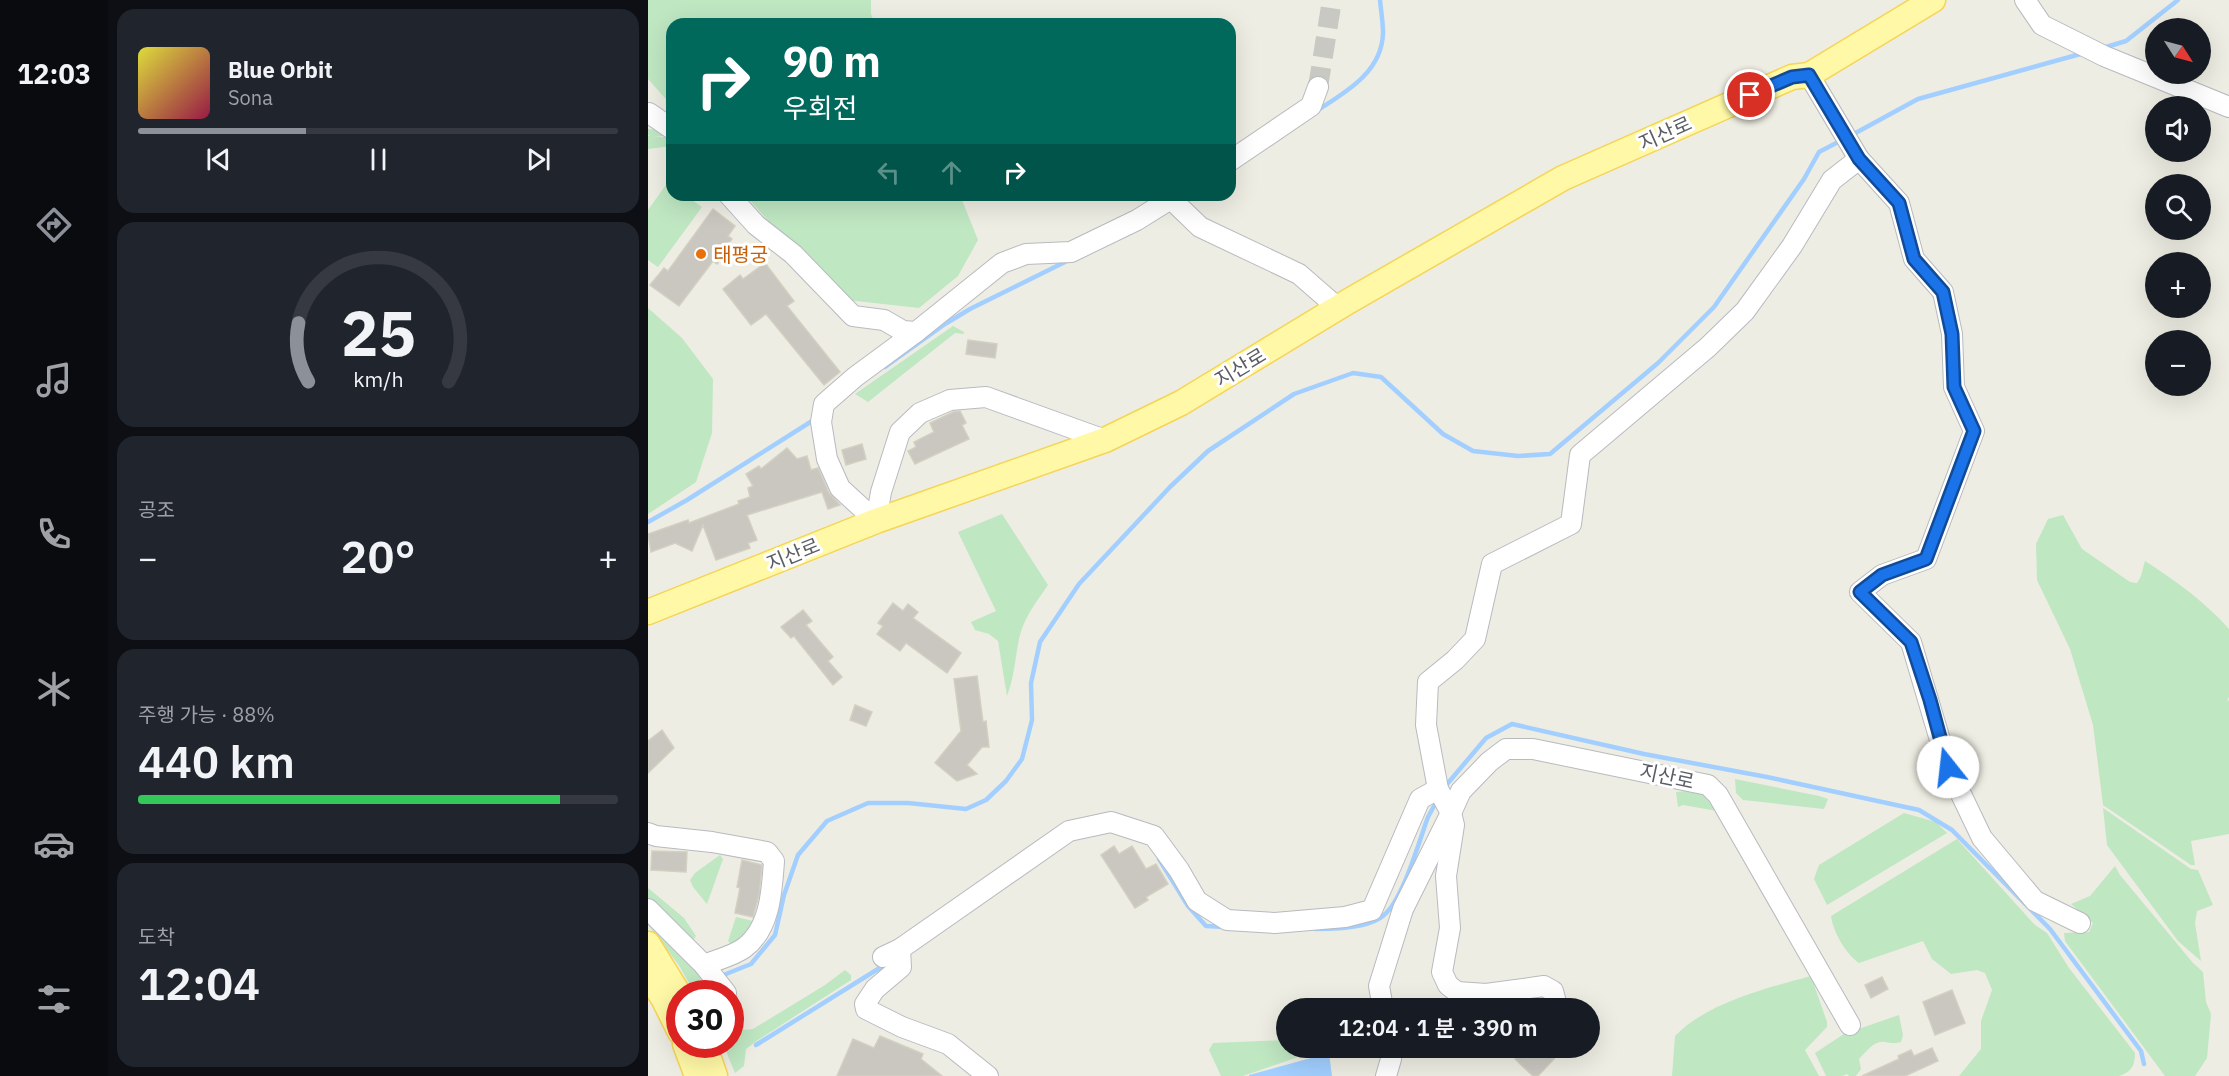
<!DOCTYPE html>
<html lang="ko">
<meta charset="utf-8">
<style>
:root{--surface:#171b24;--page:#20242c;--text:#f1f3f6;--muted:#9ea1a6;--line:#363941;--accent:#8c9099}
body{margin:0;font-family:"IBM Plex Sans","Noto Sans KR",sans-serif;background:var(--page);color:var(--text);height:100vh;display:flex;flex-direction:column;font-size:22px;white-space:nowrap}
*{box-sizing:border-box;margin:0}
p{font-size:20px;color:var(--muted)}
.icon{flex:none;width:33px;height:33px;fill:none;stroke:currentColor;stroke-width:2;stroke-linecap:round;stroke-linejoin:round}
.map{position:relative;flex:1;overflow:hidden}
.drawer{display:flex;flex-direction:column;gap:9px;padding:9px;background:#0d0f14;width:540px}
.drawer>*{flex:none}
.guide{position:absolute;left:18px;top:18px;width:570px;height:183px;border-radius:18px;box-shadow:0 6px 24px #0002;background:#00695c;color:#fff;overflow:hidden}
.needle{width:39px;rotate:126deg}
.buttons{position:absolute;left:1497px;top:18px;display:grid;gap:12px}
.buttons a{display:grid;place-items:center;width:66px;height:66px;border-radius:50%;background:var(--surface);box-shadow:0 6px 24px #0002;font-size:30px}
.speed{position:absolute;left:18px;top:980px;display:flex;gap:12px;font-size:30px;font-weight:700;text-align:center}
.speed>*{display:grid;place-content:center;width:78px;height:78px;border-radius:50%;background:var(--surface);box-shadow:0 6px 24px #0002;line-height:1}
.speed .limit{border:9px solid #d22;background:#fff;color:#111}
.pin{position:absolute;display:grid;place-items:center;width:51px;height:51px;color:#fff;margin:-26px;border:3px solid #fff;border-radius:50%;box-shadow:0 2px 6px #0007}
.me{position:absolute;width:66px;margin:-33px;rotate:344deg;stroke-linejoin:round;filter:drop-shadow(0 0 4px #0008)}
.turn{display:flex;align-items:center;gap:21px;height:126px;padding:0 18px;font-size:27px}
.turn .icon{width:78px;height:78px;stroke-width:2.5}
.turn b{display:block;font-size:42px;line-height:51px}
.lanes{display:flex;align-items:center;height:57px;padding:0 18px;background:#0003;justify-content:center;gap:30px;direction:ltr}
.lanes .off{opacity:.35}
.big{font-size:45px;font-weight:600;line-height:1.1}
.drawer .tile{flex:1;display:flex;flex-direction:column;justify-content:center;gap:9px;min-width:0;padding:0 21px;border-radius:18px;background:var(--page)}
.drawer .dial{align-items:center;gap:0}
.dial svg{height:156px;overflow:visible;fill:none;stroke:var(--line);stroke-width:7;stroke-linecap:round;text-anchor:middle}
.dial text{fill:var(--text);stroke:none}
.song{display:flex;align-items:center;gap:18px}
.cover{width:72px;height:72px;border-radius:9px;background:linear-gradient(135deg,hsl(60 70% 55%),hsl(340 70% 35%))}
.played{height:6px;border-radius:3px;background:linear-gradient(90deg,var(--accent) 35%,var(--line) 35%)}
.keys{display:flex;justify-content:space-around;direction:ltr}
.heat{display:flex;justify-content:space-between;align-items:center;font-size:33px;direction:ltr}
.charge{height:9px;border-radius:4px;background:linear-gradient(90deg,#34c759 88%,var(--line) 0)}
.trip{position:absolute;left:628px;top:998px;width:324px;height:60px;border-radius:30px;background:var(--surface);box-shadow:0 6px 24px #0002;font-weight:600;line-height:60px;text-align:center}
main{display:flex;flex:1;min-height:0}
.menu{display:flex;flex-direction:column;width:108px;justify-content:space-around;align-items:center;background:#090b0e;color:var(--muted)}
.menu .icon{width:42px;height:42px}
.menu .current{color:var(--accent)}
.menu b{font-size:27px;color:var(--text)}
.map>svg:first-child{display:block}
.green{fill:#bfe7c2}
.water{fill:#a2cfff}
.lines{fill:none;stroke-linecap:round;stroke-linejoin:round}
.stream{stroke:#a2cfff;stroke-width:4.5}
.building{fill:#c9c7c0;stroke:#d3cfc1;stroke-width:1.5}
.minor-tunnel{stroke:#c9c9c3;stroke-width:20;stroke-dasharray:20 10;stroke-linecap:butt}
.minor-casing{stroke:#b8bac0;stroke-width:22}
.major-casing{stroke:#f5d555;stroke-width:27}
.minor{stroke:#fff;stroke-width:20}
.major{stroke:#fff8a7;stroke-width:24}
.route-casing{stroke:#114b97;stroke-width:15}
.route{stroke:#1a73e8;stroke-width:10}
.food-dot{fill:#e8710a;stroke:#fff;stroke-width:2}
.labels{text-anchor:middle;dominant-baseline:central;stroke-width:6;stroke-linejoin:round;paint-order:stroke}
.street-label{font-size:20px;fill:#5b5e64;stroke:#fff}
.food-label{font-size:20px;fill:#c56008;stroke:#fff;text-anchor:start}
</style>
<main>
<nav class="menu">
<b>12:03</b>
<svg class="icon current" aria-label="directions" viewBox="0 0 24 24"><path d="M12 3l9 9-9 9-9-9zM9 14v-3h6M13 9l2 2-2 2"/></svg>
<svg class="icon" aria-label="music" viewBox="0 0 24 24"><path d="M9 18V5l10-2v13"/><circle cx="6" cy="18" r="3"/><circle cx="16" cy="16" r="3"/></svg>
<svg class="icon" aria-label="phone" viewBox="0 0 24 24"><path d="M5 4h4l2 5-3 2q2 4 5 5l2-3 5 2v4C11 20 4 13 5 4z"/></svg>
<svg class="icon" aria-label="climate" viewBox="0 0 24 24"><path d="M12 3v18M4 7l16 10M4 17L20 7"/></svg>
<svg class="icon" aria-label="car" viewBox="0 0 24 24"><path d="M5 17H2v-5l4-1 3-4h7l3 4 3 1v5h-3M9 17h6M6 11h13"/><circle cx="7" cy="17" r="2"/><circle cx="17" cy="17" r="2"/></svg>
<svg class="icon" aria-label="filters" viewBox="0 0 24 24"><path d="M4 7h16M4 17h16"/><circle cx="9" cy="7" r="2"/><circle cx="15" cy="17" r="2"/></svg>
</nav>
<section class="drawer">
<div class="tile">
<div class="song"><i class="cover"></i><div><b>Blue Orbit</b><p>Sona</p></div></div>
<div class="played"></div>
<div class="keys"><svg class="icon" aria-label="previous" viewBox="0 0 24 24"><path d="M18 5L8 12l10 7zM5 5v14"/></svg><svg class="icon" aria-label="pause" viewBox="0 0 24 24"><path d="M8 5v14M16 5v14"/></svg><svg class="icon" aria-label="next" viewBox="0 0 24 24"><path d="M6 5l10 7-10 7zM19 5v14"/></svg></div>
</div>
<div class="tile dial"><svg viewBox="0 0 100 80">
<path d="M14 69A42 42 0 1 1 86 69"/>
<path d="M14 69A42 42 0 0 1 9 39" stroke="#8c9099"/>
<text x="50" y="56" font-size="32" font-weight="700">25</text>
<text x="50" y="72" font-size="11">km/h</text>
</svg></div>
<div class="tile"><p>공조</p>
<div class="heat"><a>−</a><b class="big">20°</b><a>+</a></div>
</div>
<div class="tile"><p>주행 가능 · 88%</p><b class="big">440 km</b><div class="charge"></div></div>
<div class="tile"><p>도착</p><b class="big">12:04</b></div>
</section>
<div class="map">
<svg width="1581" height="1076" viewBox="0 0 1581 1076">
<rect width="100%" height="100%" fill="#eeede3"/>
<g class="green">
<path d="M0,0H223V14L227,24H24V106L0,79Z"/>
<path d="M0,129L18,130L24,136H5L24,138V146L0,149V136H2L0,135Z"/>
<path d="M20,182L24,185V195H37L54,207L10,267L0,260V210Z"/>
<path d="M97,195H312L330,240L310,276L271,308L199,300L144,247Z"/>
<path d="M0,308L34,338L65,379L64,433L48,482L0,514Z"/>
<path d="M305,326L316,332V334L307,333L220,402L207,394Z"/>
<path d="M354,514L400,585C389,601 377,616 372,635C367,655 367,676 359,696L350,641L341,634L327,630L323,622L348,611L310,532Z"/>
<path d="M1415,515L1434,549L1482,582L1489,583L1493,576L1497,561C1528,581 1556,601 1581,629V697L1579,700L1581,701V834L1543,841L1547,865H1543L1455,805L1445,725L1422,649L1389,580L1388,544L1400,519Z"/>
<path d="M1087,779L1171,796L1180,799L1176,809L1095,800L1088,793Z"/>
<path d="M1039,791L1054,794L1069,811L1035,805L1030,807L1028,792Z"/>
<path d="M1455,808L1543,869L1550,870L1565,905L1549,911L1547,923L1553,961L1530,941L1459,845Z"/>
<path d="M1256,813L1288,822L1299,833L1179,905L1166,879L1171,865Z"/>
<path d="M1309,839L1387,925L1399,933L1421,968L1487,1053C1487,1066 1483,1072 1471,1076H1311L1333,1049V1021L1344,990L1337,973L1329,970L1303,974L1284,959L1275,941L1211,963C1198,954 1185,932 1183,916Z"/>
<path d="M72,855L75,859L59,904L45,887L42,880L47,873Z"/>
<path d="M1467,866L1472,875L1545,963L1555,972L1558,1002L1563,1014L1559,1058L1547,1076H1517L1417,941L1416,933L1441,932L1445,923L1423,904L1442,896Z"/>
<path d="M0,888L36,918L48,936L44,942L0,904Z"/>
<path d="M0,917L69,993H47L30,964L0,925Z"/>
<path d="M88,917L109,922L99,937L83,944L80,941Z"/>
<path d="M197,970L203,975V980L110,1040L98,1049L96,1066L87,1073L75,1044H82L83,1017C88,1029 93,1031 105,1029L177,985Z"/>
<path d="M1163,976L1179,1022V1027L1157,1050L1171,1076H1024L1027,1036C1060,1002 1119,988 1163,976Z"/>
<path d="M1251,1015L1255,1035L1253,1042C1246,1044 1243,1043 1237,1042C1226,1040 1218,1052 1211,1059L1213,1069L1208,1076H1201L1199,1074L1194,1076H1178L1167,1053L1196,1034Z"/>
<path d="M639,1040V1047H679L595,1076H573L561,1050L565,1043Z"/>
</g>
<path class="water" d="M681,1053L684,1076H601V1075Z"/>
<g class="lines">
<g class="stream">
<path d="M1455,48L1478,41L1530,0"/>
<path d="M670,110C698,92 734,72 735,33C735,22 733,11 732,0"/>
<path d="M1202,136L1270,99L1436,53"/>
<path d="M237,367L297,324L322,309L419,261"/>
<path d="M0,522L39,500L164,421"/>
<path d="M800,783L838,738L864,724L996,754L1119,777L1271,810L1304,830L1402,929L1493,1051L1496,1064"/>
<path d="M511,859L540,906L558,926L576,927"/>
<path d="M668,929C686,929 722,928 736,915C755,900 771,841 780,817L786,806"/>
<path d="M78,974L103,964L127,935L136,895L150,855L179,821L220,803H260L318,809L338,800L358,781L374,759L384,720L383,683L392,642L431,584L522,487L560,451L646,394L705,373L733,377L795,434L825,451L870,456L902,454L1010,363L1066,307L1156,179L1171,152L1194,140"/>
<path d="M108,1045L238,964"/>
</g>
</g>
<g class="building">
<path d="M65,209L87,226L80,236L84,239L77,249L79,251L69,264L65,261L31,306L2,285L16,268L20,271Z"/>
<path d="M117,263L146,301L139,306L192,372L176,385L118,314L103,325L75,289L92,275L95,279Z"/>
<path d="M320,340L349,344L347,358L318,354Z"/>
<path d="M312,411L318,423L314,425L321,439L267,464L260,451L268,447L266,442L286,432L282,423L305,412Z"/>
<path d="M214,444L218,459L198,465L194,450Z"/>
<path d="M139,448L149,459L159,456L163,470L170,468L181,493L192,505L180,509L174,492L99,515L109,540L100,543L102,548L68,560L55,525L44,551L27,543L3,552L0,534L40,520L41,523L91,504L90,501L102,497L100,488L105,486L98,474L111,466L113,469Z"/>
<path d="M245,603L255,611L260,604L270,612L265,618L313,653L299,673L258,643L252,651L229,634L235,626L230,623Z"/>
<path d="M155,610L164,621L158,625L185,657L180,661L194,677L185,685L146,636L143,638L133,627Z"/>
<path d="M329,676L335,722L338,721L341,747H334L319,765L329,774L309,781L287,763L313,731L306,679Z"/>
<path d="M207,705L224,712L218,726L202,720Z"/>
<path d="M14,730L26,748L0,773V741Z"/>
<path d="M466,846L471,854L484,846L498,869L508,864L520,884L498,897L500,900L487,908L453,855Z"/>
<path d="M4,851L39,852L38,872L3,870Z"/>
<path d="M94,860L114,865L111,895L105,917L87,913L92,888L89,887Z"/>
<path d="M1234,977L1240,989L1223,998L1217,985Z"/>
<path d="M1304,990L1317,1023L1287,1035L1275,1002Z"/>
<path d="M881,1000L893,1008H864L868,1002Z"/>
<path d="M232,1036L275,1054L273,1059L294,1076H189L205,1039L226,1048Z"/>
<path d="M878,1047H917L890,1076H885L867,1059Z"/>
<path d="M1284,1048L1290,1061L1257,1076H1214L1251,1059L1250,1056L1263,1050L1266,1056Z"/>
</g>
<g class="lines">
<path class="minor-tunnel" d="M670,87L684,0"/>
<g class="minor-casing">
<g id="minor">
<path d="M1377,0L1394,25L1456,56L1581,107"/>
<path d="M1,113L24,129"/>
<path d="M1211,159L1251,203L1266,259L1295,292L1304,334L1306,387L1326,431L1278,559L1234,575L1212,592L1263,642L1300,767L1334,838L1387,901L1432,923"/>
<path d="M582,161L663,106L670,87"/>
<path d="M81,195L108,225L145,254L205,316L236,320L255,331L268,332L354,263L378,254L423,252L489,220L529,195"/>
<path d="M523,199L552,227L651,274L690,308"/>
<path d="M228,521L233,492L252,432L272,413L302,400L338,397L457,440"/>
<path d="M228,521L192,488L179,459L173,422L176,404L207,377L268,332"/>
<path d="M0,833L8,836L64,842L119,852L126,861C124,891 122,929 96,948C85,956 68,960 56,965"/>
<path d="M0,909L56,965L78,993"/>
<path d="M252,949L253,967L227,989L217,1004L218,1009L254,1027L300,1044L340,1076"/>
<path d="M235,957L252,949L421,831L463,822L506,836L531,870L549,901L579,920L627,923L697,917L724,910L772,799L790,789"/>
<path d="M909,1006L905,991L896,986L838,994L809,992L800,985L794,972L802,928L798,876L806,825L803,813L813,791L841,762L858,749H885L1060,785L1070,795L1202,1025"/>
<path d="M735,1008L731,986L755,909L803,813L790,789L778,725L780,682L807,660L827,639L844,564L923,524L932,455L1060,347L1097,311L1144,246L1184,180L1211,159L1161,75"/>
<path d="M738,1076L743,1059L742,1047"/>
</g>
</g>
<g class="major-casing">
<g id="major">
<path d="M0,612L228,521L457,440L533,403L701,301L915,178L1144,77L1161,75L1285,0"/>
<path d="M0,944L29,991"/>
<path d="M0,976L15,998L32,1032"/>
<path d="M37,1044L49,1076"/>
<path d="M56,1044L67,1076"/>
</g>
</g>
<use href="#minor" class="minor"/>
<use href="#major" class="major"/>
</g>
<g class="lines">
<g class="route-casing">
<path id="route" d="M1102,95L1144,77L1161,75L1211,159L1251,203L1266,259L1295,292L1304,334L1306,387L1326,431L1278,559L1234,575L1212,592L1263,642L1282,700L1300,767"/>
</g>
<use href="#route" class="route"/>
</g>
<circle class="food-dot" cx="53" cy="254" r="6"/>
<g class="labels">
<g class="street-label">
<text transform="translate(1017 133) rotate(-24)">지산로</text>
<text transform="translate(592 367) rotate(-31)">지산로</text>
<text transform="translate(145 554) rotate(-22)">지산로</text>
<text transform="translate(1019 776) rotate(12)">지산로</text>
</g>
<g class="food-label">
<text x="65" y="254">태평궁</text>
</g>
</g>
</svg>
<div class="buttons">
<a><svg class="needle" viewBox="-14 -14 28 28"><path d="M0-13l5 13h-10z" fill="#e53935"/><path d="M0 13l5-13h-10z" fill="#9ea1a6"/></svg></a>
<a><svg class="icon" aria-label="sound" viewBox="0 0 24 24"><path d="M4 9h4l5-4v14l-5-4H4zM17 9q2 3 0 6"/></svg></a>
<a><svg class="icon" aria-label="search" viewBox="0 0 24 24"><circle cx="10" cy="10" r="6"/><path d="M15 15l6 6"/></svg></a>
<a>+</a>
<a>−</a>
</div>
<div class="speed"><div class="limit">30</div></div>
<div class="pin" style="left:1102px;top:95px;background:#d93025"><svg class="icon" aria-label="arrive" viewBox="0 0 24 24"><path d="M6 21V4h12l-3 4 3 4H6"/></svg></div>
<svg class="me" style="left:1300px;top:767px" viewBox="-20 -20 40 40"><circle r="19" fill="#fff"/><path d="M0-13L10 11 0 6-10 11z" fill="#1a73e8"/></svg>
<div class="trip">12:04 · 1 분 · 390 m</div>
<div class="guide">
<div class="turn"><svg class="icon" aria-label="right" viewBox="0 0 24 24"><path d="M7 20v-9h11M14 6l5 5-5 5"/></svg><div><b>90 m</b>우회전</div></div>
<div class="lanes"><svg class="icon off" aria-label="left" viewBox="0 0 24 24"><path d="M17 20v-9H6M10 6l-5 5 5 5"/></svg><svg class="icon off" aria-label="ahead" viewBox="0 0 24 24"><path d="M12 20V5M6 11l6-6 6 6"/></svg><svg class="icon" aria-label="right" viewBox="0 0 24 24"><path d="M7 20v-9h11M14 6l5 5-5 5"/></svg></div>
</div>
</div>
</main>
